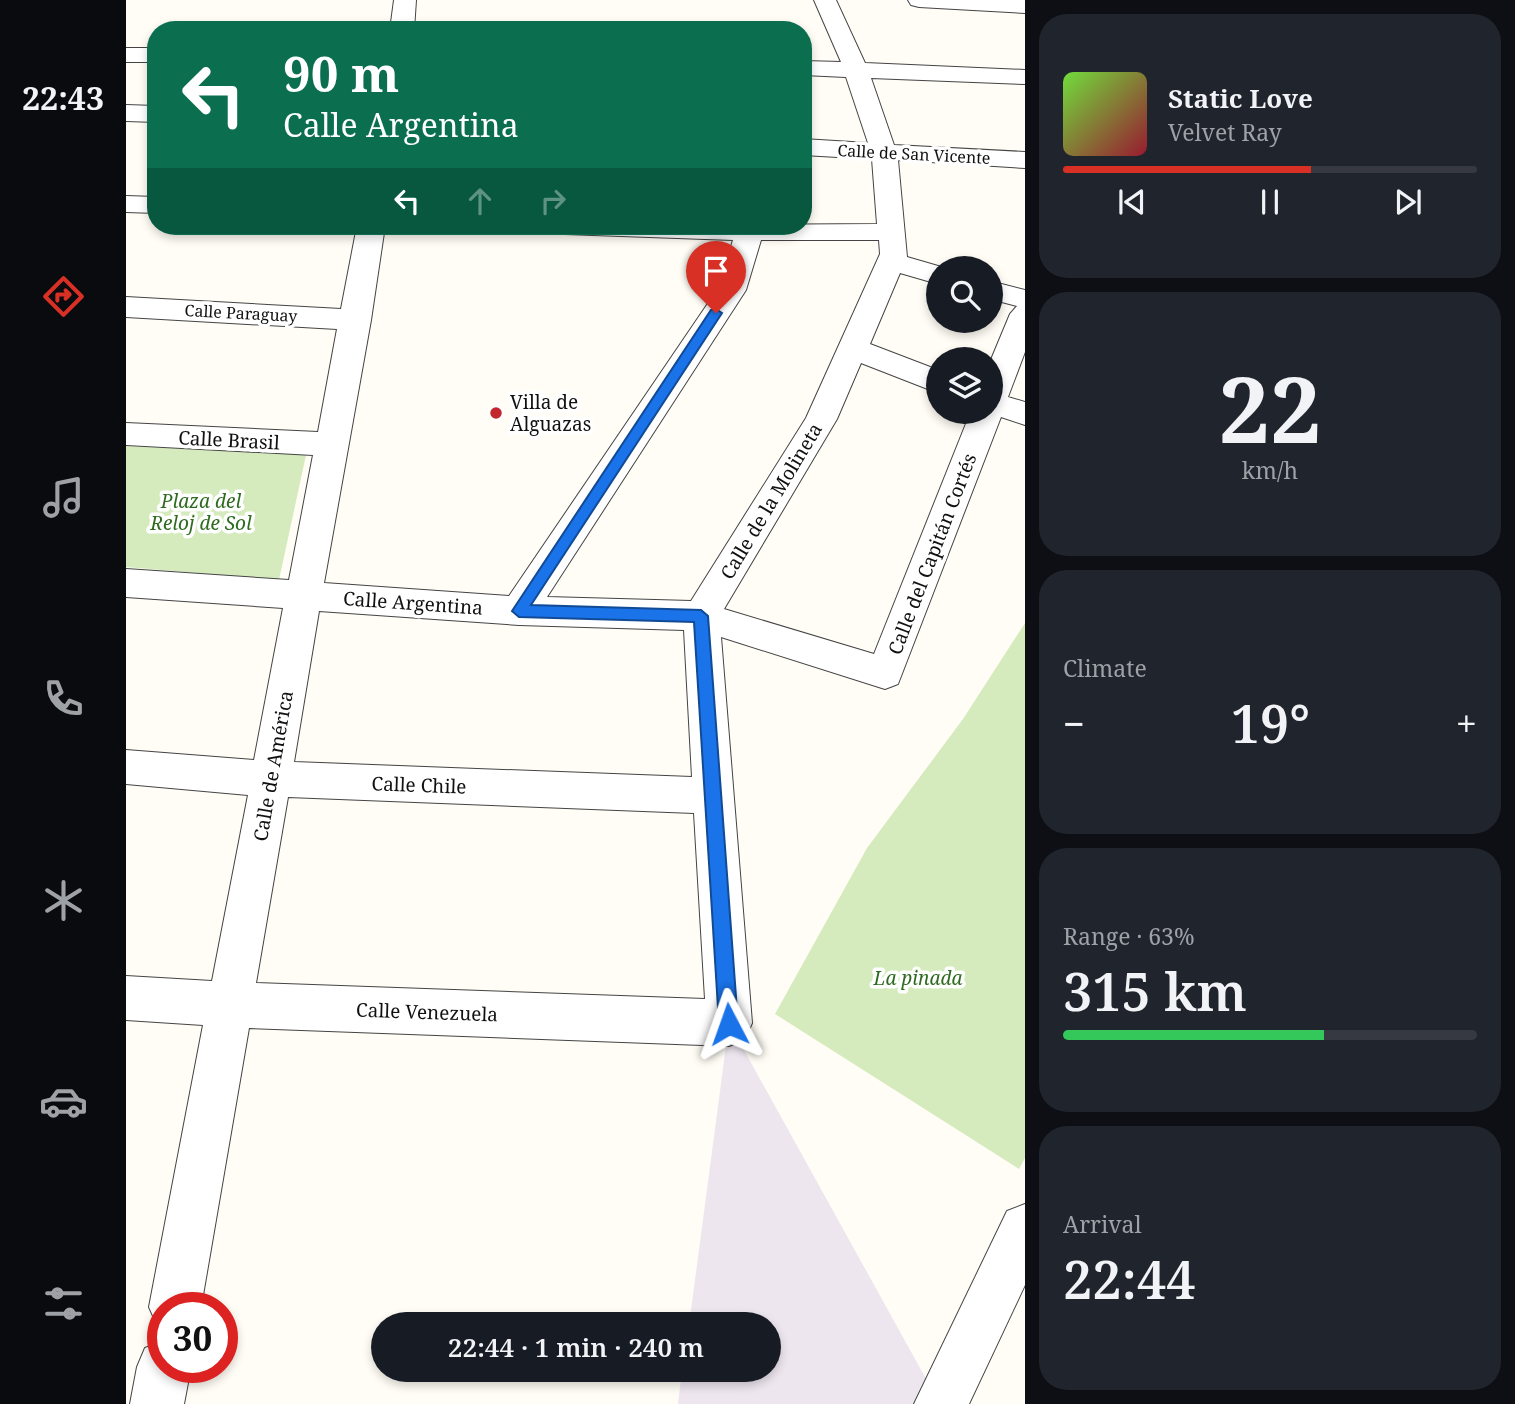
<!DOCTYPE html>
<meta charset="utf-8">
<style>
:root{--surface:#171b24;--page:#20242c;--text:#f1f3f6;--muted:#9ea1a6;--line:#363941;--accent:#d93025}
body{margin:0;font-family:"Noto Serif",serif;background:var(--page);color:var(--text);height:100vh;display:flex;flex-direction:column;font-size:26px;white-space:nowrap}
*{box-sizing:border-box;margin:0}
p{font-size:23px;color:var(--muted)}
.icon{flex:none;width:38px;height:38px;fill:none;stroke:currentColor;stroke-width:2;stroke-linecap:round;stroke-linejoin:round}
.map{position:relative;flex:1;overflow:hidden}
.drawer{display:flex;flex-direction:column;gap:14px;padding:14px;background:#0d0f14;width:490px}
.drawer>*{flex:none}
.guide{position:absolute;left:21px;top:21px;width:665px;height:214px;border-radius:28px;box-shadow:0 4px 10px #0003;background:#0b6e4f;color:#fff;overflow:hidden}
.tools{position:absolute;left:800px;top:256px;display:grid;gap:14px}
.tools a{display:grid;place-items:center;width:77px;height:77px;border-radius:50%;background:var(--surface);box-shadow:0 4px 10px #0003;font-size:35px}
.speed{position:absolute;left:21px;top:1292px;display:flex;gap:14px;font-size:35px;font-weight:700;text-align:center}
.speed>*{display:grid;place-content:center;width:91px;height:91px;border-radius:50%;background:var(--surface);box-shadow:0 4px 10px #0003;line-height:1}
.speed .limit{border:10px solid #d22;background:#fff;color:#111}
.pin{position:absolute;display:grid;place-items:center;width:60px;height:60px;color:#fff;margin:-72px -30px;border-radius:50% 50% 50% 0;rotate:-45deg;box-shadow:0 0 7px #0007}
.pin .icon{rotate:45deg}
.me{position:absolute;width:77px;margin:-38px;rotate:356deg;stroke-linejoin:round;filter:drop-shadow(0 0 5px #0008)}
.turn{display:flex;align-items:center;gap:24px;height:147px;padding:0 21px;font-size:32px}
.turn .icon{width:91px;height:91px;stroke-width:2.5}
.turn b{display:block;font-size:49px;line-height:60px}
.lanes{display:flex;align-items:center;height:66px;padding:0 21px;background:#0003;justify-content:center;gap:35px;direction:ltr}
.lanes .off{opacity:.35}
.big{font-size:52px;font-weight:600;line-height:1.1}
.drawer .tile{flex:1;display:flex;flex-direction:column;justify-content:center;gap:10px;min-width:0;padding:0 24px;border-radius:28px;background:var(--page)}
.drawer .dial{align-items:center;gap:0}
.dial b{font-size:91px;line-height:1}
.song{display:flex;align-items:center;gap:21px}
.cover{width:84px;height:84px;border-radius:10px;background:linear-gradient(135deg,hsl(100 70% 55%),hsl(350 70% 35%))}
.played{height:7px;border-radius:4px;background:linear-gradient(90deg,var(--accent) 60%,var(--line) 60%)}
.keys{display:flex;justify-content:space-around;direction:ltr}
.heat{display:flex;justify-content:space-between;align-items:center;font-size:38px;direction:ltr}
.charge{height:10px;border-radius:5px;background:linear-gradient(90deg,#34c759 63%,var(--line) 0)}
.trip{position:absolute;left:245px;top:1312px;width:410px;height:70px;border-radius:35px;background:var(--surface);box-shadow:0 4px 10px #0003;font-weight:600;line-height:70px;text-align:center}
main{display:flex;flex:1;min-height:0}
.tab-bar{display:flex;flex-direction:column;width:126px;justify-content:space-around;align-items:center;background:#090b0e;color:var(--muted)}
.tab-bar .icon{width:49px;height:49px}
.tab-bar .active{color:var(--accent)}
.tab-bar b{font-size:32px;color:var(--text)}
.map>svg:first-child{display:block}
.industrial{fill:#eee6ef}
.green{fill:#d5ebbd}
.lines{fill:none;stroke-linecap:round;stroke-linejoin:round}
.minor-casing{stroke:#444;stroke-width:2}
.minor{fill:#fff;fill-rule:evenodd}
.route{fill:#1a73e8;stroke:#114b97;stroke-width:2}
.poi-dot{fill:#c4262e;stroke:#fff;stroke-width:2.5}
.labels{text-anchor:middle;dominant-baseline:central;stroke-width:7;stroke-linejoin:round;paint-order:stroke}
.far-street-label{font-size:16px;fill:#111;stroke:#fff}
.poi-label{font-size:19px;fill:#111;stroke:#fff;text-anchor:start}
.street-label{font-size:19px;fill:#111;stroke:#fff}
.park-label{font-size:19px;font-style:italic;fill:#2f6b1f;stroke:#fff}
</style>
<main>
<nav class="tab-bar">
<b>22:43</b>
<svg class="icon active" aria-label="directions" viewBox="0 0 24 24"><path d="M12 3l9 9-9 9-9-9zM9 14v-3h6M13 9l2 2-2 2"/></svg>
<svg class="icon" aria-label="music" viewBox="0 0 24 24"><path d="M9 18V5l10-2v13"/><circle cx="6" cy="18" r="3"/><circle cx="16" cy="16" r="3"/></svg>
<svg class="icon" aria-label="phone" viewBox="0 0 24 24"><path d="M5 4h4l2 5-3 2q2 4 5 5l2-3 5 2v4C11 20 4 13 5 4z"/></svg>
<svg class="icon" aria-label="climate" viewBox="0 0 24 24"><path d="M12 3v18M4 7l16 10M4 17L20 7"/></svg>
<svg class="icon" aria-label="car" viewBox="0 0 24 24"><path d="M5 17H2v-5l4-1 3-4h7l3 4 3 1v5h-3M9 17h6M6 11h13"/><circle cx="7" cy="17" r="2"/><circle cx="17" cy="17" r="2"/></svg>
<svg class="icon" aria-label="filters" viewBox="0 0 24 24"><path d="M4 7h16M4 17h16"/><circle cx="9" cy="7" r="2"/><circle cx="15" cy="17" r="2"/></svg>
</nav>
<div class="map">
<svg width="899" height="1404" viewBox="0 0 899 1404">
<rect width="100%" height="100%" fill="#fffdf5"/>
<path class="industrial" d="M603,1023L814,1404H552L556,1370H642V1325H563Z"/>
<g class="green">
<path d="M0,446L180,455L153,580L0,567Z"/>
<path d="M899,623V1158L893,1169L649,1014L741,848L837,719Z"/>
</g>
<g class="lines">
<g class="minor-casing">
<g id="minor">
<path d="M268,0H290L288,30H264Z"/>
<path d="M688,0H710L739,63L899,70V84L745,78L768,145L899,152V168L772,160L781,257L819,268H812V284L774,273L744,344L812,370V393L735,363L711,419L598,609L748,654L845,411H864V362L884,314L891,306L864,299V281L899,290V352L882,397L899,402V425L875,417L772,684L759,689L595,637L626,1023L619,1039L603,1046L123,1028L75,1307H37V1328L31,1325L23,1307L77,1025L0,1020V976L86,981L122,795L0,784V750L128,760L157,608L0,597V569L163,580L187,455L0,445V423L192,432L211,329L0,317V297L215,309L231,226H259L245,320L198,583L383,596L591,290L607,240L439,234L429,232L425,226L751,224L746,159L677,155V139L742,143L720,77L677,75V61L715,62ZM635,240H753L754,254L680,418L565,601L421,597L620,290ZM193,611L393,625L558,630L566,777L168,762ZM162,797L568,813L579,999L130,983Z"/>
<path d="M782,0H899V13L793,7L785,5Z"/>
<rect x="0" y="48" width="30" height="14"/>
<path d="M0,105L30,106V122L0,121Z"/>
<path d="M0,196L30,197V213L0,212Z"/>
<path d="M899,1204V1285L843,1404H788L881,1211Z"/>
<path d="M37,1341V1367H65L58,1404H4L11,1367L19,1348Z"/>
</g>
</g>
<use href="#minor" class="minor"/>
</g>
<path class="route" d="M590,309L596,313L405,605L575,610L582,616L612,1024L609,1030L603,1033L596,1030L593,1024L568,622L393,617L386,611L585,310Z"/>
<circle class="poi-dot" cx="370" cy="413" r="7"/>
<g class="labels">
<g class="far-street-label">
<text transform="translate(788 154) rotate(3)">Calle de San Vicente</text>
<text transform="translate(115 313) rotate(3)">Calle Paraguay</text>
</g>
<g class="poi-label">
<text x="384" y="402">Villa de<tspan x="384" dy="22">Alguazas</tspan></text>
</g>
<g class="street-label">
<text transform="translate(103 440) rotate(3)">Calle Brasil</text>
<text transform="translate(645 501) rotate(-59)">Calle de la Molineta</text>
<text transform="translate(806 554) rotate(-69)">Calle del Capitán Cortés</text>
<text transform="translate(287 603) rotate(4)">Calle Argentina</text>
<text transform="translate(147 766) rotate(-80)">Calle de América</text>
<text transform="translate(293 785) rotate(2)">Calle Chile</text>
<text transform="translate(301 1012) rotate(2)">Calle Venezuela</text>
</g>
<g class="park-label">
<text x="75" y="501">Plaza del<tspan x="75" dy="22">Reloj de Sol</tspan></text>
<text x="792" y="978">La pinada</text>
</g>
</g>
</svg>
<div class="tools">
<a><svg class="icon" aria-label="search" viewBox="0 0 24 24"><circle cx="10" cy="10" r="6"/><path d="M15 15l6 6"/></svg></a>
<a><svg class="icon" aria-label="layers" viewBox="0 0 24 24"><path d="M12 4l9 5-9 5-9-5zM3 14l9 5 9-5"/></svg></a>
</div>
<div class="speed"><div class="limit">30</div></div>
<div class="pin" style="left:590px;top:313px;background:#d93025"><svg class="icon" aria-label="arrive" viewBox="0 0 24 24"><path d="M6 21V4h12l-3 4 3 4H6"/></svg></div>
<svg class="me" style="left:603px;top:1024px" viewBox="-20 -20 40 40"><path d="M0-17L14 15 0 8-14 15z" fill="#1a73e8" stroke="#fff" stroke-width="4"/></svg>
<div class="trip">22:44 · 1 min · 240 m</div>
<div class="guide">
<div class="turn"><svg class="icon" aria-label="left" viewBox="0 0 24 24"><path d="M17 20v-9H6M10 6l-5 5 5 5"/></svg><div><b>90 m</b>Calle Argentina</div></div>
<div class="lanes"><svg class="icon" aria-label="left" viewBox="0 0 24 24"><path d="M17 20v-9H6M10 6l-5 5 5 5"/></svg><svg class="icon off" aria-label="ahead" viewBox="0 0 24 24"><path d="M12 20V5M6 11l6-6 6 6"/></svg><svg class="icon off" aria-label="right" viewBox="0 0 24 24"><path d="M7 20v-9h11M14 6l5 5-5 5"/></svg></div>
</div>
</div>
<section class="drawer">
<div class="tile">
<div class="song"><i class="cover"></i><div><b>Static Love</b><p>Velvet Ray</p></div></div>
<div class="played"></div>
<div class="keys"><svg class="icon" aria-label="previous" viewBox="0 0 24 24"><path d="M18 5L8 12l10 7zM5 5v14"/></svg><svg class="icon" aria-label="pause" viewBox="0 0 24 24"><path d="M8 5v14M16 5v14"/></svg><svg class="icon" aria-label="next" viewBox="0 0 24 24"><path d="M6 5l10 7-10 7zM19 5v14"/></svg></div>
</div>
<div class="tile dial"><b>22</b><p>km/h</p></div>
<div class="tile"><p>Climate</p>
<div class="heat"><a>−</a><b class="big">19°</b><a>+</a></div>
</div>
<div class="tile"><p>Range · 63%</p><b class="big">315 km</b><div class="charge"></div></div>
<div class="tile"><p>Arrival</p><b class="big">22:44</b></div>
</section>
</main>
